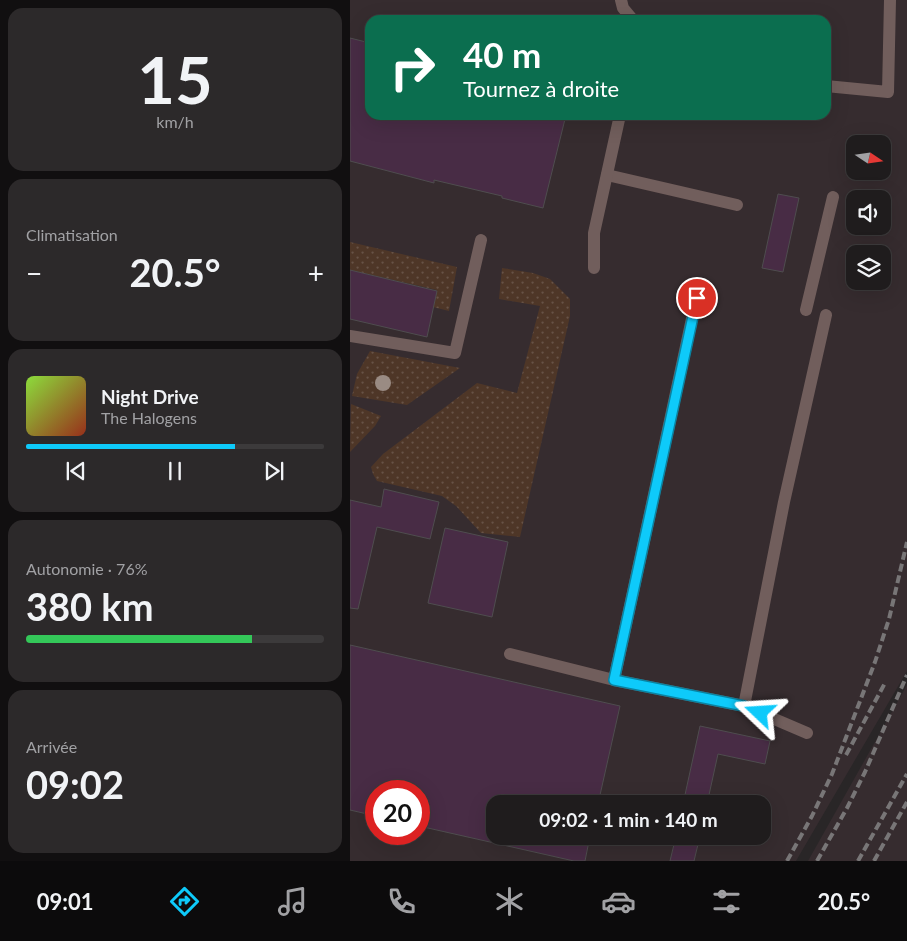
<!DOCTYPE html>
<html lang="fr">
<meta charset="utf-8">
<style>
:root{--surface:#1f1c1d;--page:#2c292a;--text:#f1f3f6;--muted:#a1a1a4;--line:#3c3a3b;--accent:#0ecafa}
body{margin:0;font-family:Lato,sans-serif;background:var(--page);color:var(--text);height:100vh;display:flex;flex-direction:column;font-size:19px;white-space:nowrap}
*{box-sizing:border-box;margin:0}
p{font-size:16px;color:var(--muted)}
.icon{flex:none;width:28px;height:28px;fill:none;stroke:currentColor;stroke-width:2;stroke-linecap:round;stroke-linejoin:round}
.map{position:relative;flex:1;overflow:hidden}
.sheet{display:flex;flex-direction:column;gap:8px;padding:8px;background:#110f10;width:350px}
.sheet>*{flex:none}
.guide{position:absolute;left:15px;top:15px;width:466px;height:105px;border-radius:15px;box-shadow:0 5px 20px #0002,0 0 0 1px var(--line);background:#0b6e4f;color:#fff;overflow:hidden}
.needle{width:32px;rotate:103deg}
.fabs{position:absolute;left:496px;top:135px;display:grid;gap:10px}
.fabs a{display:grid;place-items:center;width:45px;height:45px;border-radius:10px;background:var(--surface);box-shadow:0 5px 20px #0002,0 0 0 1px var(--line);font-size:25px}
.speed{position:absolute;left:15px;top:780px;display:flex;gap:10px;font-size:25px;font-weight:700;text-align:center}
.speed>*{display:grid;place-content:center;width:65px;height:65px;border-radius:50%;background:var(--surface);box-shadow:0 5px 20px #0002,0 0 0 1px var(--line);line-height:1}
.speed .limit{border:8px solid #d22;background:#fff;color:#111}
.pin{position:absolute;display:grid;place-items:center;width:42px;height:42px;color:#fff;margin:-21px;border:2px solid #fff;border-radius:50%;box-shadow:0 1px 5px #0007}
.me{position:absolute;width:55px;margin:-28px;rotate:290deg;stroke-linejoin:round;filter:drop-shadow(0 0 4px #0008)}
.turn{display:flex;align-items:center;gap:18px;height:105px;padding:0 15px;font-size:22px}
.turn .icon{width:65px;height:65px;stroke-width:2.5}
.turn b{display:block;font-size:35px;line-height:42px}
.big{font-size:38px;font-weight:700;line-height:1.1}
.sheet .tile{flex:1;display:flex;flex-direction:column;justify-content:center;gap:8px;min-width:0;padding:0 18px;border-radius:15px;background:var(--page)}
.sheet .dial{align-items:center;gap:0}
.dial b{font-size:65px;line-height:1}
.song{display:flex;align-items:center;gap:15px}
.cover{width:60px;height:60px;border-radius:8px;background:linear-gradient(135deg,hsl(90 70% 55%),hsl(10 70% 35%))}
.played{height:5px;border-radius:2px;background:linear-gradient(90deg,var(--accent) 70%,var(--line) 70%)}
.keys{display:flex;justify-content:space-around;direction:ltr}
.heat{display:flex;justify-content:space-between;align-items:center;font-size:28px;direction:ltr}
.charge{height:8px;border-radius:4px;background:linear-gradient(90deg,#34c759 76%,var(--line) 0)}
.trip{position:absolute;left:136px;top:795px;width:285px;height:50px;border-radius:15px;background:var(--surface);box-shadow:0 5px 20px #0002,0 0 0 1px var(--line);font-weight:700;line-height:50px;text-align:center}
.dock{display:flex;height:80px;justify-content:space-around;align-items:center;background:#0c0b0c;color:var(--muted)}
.dock .icon{width:35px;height:35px}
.dock .current{color:var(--accent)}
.dock b{font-size:22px;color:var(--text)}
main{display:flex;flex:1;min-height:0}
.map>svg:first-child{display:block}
.built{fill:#362c2f;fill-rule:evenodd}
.grass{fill:url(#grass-dots)}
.building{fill:#482c45;stroke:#4f4d4f}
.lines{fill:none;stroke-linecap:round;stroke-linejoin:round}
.lane{stroke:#715e5c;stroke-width:12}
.rail{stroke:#787677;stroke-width:4;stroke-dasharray:8 4;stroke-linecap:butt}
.tree{fill:#9a8b83}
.route-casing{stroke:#0983a2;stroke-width:12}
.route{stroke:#0ecafa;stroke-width:9}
</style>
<main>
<section class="sheet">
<div class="tile dial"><b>15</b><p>km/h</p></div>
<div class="tile"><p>Climatisation</p>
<div class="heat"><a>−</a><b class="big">20.5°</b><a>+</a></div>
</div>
<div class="tile">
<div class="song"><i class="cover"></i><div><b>Night Drive</b><p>The Halogens</p></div></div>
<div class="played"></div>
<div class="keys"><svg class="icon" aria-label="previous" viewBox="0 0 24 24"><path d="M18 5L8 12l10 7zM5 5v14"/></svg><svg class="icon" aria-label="pause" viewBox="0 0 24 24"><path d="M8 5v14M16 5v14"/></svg><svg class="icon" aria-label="next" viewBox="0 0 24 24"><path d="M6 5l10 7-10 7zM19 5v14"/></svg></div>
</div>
<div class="tile"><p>Autonomie · 76%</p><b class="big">380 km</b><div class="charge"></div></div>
<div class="tile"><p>Arrivée</p><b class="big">09:02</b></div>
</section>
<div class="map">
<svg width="557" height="861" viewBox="0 0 557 861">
<defs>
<pattern id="grass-dots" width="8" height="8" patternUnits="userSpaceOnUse" patternTransform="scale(1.25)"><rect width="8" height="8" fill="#4e3627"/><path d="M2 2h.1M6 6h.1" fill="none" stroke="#675246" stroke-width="1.8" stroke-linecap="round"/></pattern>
</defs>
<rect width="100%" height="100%" fill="#292627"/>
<g class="built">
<path d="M0,0H557V671L446,861H0ZM20,20H476V115H20ZM505,144H532V171H505ZM505,199H532V226H505ZM505,254H532V281H505ZM26,791H69V834H26ZM145,804H412V836H145Z"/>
<path d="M557,685V861H458Z"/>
</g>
<g class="grass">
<path d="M0,242L107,267L99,311L83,307L87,290L0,270Z"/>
<path d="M152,268L183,273L200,279L220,299V316L170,537L131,533L106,506L92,496L27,481L23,474L21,467L33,454L127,383L167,393L190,306L149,299Z"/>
<path d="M20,351L110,368L57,405L2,396L7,374Z"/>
<path d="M1,404L31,416L25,426L0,452Z"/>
</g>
<g class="building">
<path d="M0,38L20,43V115H216L193,208L152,198V196L84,180V183L0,161Z"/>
<path d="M428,194L449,198L433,272L412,268Z"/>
<path d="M0,270L87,291L77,337L0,319Z"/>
<path d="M34,489L89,502L80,539L27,527L8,609L0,608V500L31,507Z"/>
<path d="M95,528L158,542L142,617L78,603Z"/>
<path d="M0,645L270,706L248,804H145V836H240L235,861H224L69,826V791H26V816L0,810Z"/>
<path d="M350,726L420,741L415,764L368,754L357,804H333Z"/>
<path d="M326,836H350L344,861H320Z"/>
</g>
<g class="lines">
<g class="lane">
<path d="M271,0L273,8L283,20"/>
<path d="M476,86L538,92L540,0"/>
<path d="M257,175L387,205"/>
<path d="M244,268V233L270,115"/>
<path d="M349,286L264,680L394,706L457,733"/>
<path d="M456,310L483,197"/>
<path d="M0,336L105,353L131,240"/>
<path d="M160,654L264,680"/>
<path d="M394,706L434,502L476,315"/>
</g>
<g class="rail">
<path d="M496,755L535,683"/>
<path d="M437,861L462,816L482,774L525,662L539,619L557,542"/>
<path d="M467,861L497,808L515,772L557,675"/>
<path d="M508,861L557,774"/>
<path d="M524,861L557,802"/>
</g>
</g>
<circle class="tree" cx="33" cy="383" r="8"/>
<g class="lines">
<g class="route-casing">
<path id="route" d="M347,298L264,680L394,706L410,713"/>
</g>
<use href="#route" class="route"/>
</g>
</svg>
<div class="fabs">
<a><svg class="needle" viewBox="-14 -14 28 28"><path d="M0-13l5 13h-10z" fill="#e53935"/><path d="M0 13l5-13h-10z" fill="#a1a1a4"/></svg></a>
<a><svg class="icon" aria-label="sound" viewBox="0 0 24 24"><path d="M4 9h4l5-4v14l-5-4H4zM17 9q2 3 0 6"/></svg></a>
<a><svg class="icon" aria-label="layers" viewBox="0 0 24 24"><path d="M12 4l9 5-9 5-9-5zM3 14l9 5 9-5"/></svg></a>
</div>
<div class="speed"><div class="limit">20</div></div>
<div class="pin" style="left:347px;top:298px;background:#d93025"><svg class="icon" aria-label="arrive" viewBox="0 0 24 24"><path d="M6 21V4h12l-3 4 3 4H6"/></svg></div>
<svg class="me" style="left:410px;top:713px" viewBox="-20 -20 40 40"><path d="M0-17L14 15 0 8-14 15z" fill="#0ecafa" stroke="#fff" stroke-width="4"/></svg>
<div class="trip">09:02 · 1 min · 140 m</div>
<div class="guide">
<div class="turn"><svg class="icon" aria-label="right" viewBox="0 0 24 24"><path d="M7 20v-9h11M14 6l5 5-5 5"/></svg><div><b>40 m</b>Tournez à droite</div></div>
</div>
</div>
</main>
<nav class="dock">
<b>09:01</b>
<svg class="icon current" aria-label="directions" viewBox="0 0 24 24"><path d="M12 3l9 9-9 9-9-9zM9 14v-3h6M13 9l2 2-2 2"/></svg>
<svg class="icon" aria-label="music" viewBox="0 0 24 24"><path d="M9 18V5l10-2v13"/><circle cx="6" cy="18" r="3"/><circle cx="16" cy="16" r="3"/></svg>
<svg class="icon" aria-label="phone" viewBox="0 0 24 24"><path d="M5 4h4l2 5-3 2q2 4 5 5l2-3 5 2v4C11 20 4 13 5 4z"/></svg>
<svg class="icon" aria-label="climate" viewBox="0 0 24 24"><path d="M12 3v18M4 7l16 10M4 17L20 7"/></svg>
<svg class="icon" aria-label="car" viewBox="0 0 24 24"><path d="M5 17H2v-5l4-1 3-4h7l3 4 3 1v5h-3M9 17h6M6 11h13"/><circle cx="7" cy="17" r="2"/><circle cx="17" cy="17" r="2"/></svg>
<svg class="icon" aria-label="filters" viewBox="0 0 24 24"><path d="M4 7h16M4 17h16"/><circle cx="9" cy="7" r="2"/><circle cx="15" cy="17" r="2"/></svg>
<b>20.5°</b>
</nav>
